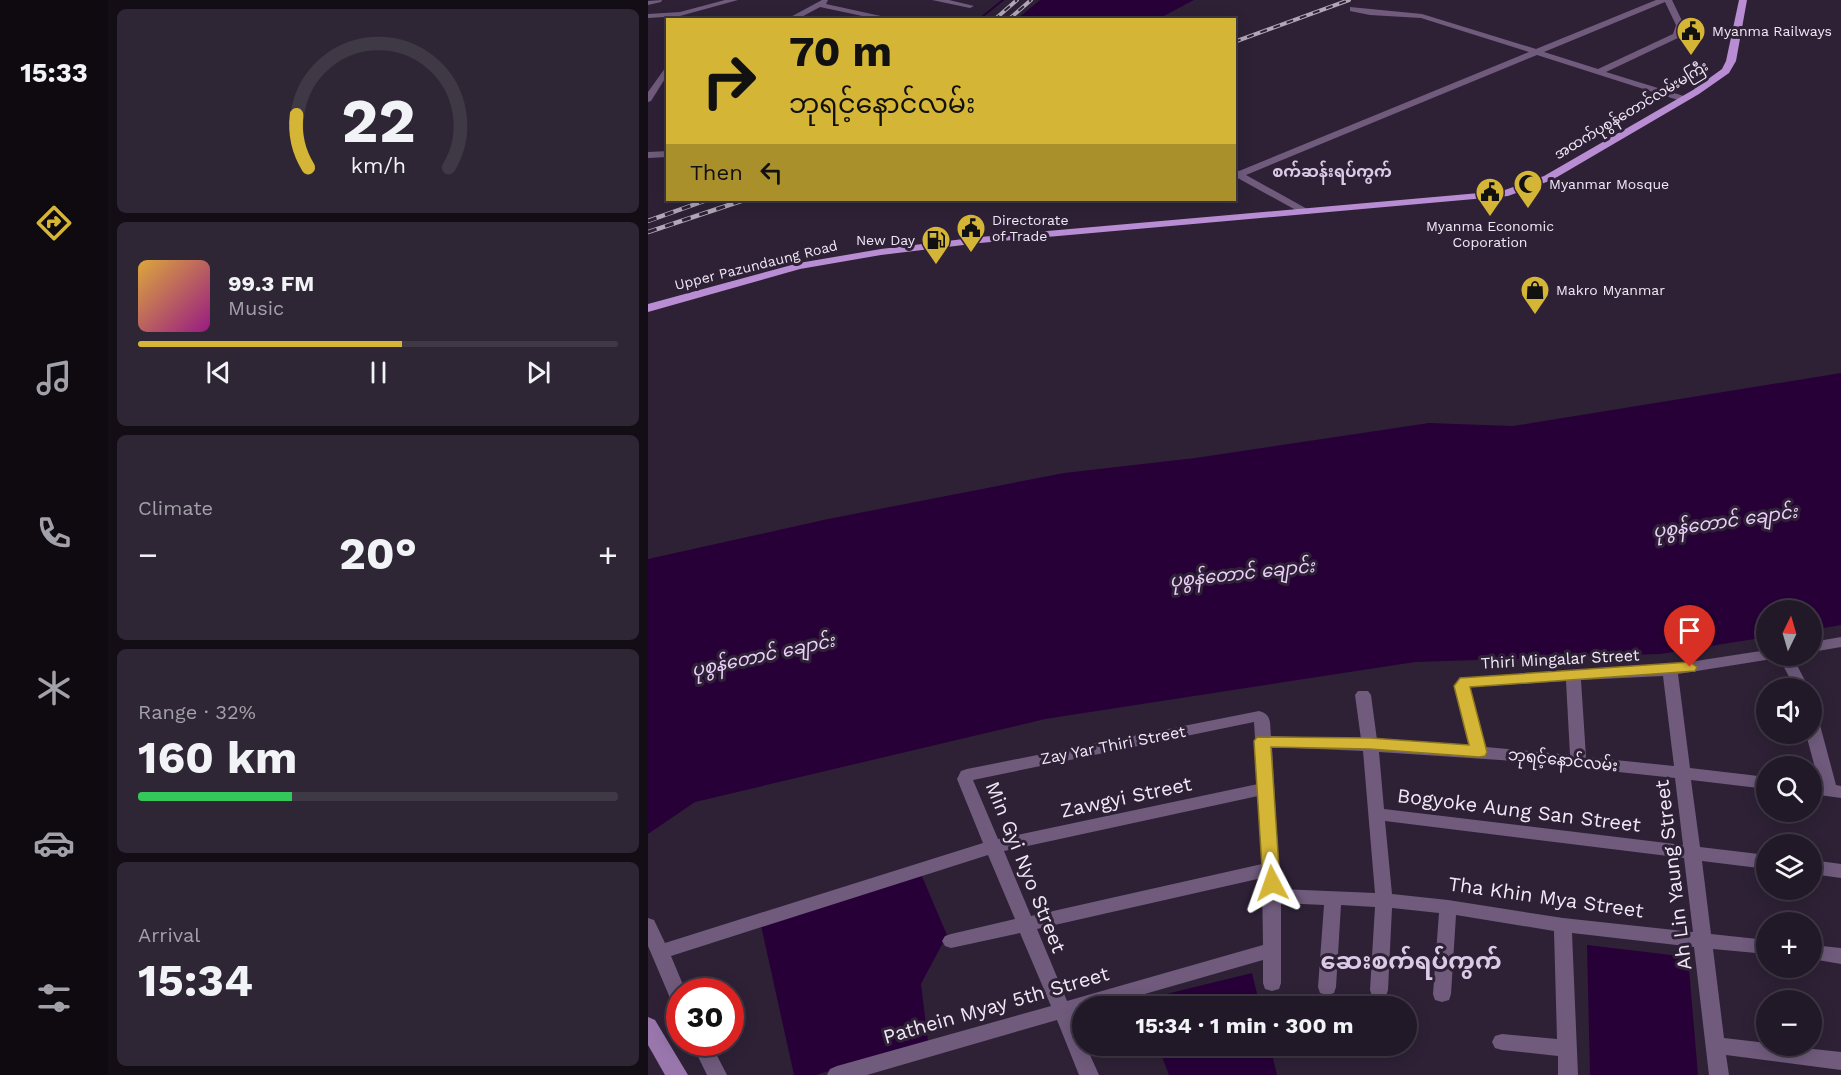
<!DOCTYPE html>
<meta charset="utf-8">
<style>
:root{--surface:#221928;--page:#2e2634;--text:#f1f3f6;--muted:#a2a0a8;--line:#3f3845;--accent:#d5b535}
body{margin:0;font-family:"Work Sans","Noto Sans Myanmar",sans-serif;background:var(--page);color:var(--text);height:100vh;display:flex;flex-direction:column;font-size:22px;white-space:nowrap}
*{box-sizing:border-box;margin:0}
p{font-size:20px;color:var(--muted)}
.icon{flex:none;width:33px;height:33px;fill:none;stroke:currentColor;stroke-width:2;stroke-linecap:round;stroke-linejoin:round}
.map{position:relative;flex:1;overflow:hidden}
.panel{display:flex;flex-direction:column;gap:9px;padding:9px;background:#130e16;width:540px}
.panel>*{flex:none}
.guide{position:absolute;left:18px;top:18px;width:570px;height:183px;border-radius:0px;box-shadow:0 3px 15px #0003,0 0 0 2px var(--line);background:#d5b535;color:#111;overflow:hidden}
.needle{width:39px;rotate:5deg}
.fabs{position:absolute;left:1108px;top:600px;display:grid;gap:12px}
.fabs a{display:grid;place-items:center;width:66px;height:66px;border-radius:50%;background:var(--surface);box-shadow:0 3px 15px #0003,0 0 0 2px var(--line);font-size:30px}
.speed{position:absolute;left:18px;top:978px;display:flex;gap:12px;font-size:30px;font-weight:700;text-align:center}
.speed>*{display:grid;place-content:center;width:78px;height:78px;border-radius:50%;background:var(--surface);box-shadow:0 3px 15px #0003,0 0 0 2px var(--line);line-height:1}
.speed .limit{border:9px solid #d22;background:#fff;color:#111}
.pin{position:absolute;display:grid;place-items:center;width:51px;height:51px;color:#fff;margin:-62px -26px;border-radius:50% 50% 50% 0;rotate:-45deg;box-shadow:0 0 6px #0007}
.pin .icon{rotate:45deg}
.me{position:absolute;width:66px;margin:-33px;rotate:356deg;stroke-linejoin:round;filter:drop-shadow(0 0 4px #0008)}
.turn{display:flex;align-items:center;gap:21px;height:126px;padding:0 24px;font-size:27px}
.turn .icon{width:78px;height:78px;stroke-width:2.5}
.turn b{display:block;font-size:42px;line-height:51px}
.then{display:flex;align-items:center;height:57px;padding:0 24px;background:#0003;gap:12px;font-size:22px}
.big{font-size:45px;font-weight:700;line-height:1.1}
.panel .card{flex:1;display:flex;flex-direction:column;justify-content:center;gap:9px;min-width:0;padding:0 21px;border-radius:9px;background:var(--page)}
.panel .dial{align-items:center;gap:0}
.dial svg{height:156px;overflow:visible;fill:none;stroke:var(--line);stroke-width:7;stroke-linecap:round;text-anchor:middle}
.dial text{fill:var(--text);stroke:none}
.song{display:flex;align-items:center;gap:18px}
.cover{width:72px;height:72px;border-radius:9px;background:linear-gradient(135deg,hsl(40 70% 55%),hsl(310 70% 35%))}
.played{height:6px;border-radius:3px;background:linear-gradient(90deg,var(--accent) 55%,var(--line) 55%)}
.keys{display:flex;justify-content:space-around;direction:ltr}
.heat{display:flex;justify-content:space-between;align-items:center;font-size:33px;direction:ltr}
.charge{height:9px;border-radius:4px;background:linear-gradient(90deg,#34c759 32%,var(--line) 0)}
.trip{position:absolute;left:424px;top:996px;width:345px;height:60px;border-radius:30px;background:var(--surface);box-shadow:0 3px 15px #0003,0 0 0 2px var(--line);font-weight:700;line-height:60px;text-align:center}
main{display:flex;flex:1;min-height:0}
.dock{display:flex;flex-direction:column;width:108px;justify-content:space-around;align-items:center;background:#0e0a10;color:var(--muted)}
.dock .icon{width:42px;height:42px}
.dock .current{color:var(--accent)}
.dock b{font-size:27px;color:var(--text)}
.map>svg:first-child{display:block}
.water{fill:#270038}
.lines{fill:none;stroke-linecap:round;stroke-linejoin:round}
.stream{stroke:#270038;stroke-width:2}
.minor{fill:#705b7d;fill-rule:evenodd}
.secondary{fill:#9977ad;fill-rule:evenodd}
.primary{fill:#b98dd3;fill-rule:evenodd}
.rail-far1-casing{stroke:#b2a7b8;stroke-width:4}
.rail-casing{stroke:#b2a7b8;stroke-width:4.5}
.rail-far1{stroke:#2e2136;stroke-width:2;stroke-dasharray:7;stroke-linecap:butt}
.rail{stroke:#2e2136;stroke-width:3;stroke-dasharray:9;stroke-linecap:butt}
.route{fill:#d5b535;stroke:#8a7622;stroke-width:1.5}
.labels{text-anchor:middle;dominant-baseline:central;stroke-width:6;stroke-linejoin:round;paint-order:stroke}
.far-poi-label{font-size:14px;fill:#f1e8f6;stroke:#2e2136;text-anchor:start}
.far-street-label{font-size:14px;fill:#f1e8f6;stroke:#2e2136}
.far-quarter-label{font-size:16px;font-weight:bold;fill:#dbcae5;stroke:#2e2136}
.street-label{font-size:16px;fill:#f1e8f6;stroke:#2e2136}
.water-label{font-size:18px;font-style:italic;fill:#ebd0fb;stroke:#2e2136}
.near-street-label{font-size:20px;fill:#f1e8f6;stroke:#2e2136}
.near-quarter-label{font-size:24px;font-weight:bold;fill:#dbcae5;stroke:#2e2136}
</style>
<main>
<nav class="dock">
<b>15:33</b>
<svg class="icon current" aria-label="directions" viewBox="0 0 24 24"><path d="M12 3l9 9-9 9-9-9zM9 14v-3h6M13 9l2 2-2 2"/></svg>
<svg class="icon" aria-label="music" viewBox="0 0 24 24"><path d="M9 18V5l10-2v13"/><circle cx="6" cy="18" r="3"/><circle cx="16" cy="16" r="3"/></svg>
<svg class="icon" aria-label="phone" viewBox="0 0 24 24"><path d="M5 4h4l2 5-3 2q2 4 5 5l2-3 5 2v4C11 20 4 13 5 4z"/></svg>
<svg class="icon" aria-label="climate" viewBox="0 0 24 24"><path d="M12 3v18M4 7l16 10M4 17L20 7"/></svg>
<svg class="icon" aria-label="car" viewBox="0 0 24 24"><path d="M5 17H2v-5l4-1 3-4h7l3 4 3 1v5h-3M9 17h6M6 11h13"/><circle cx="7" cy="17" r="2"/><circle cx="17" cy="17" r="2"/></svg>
<svg class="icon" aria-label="filters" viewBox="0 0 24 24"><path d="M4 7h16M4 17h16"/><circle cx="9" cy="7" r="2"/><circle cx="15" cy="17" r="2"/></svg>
</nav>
<section class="panel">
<div class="card dial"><svg viewBox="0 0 100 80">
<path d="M14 69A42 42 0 1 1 86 69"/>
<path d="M14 69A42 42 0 0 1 8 42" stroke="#d5b535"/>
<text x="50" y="56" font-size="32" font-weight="700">22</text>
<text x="50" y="72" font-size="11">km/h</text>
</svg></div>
<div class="card">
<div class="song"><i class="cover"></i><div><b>99.3 FM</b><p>Music</p></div></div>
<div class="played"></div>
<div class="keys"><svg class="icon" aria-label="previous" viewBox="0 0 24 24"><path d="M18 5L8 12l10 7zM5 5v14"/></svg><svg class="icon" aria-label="pause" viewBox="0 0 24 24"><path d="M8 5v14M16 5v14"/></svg><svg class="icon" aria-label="next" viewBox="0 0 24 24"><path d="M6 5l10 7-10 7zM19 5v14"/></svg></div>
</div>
<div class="card"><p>Climate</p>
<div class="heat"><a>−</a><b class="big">20°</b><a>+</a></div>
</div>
<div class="card"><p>Range · 32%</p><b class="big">160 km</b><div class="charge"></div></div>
<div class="card"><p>Arrival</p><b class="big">15:34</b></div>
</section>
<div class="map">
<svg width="1193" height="1075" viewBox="0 0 1193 1075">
<rect width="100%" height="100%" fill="#2e2136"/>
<g class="water">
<path d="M392,0H546L510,19H369Z"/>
<path d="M1193,373V625L1164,630V610H1119V637L1012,654L767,662L397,719L47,802L0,834V559L180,519L416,473L547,458L781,423L865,426Z"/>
<path d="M273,874L299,935L273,984L280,1041L168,1075H146L112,921Z"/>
<path d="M939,945L1040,957L1050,1075H942Z"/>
<path d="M604,973L612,1006H496L494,1000Z"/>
<path d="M510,1046H622L629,1075H521Z"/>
</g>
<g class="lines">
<path class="stream" d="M330,20L355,0"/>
<g class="minor">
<path d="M14,0L13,2L0,5V1Z"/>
<path d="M77,0H90L32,16L0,18V14L32,12Z"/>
<path d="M174,0H180L178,4L251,20H233L172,7L148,20H137Z"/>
<path d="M284,0H301L326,6L322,8Z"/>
<path d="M1008,0H1024L1036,25L1032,37L958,72L1039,97V101H1033L889,55L598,175L661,210V214H655L586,176V169L591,171L881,52L773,18L722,15L702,11V7L774,14L888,49ZM1017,2L1028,25L1025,34L950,69L896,52Z"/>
<path d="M20,64V74L3,101L0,102V92Z"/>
<path d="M20,151V157L0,158V152Z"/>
<path d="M1193,637V647L1164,652V642Z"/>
<path d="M1119,650V656H1126L1124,659L1030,674L1042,768L1119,777V789L1043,780L1052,847L1119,855V869L1054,861L1063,934L1119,940V954L1065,949L1076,1038L1119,1043V1046H1138L1193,1052V1070L1078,1055L1081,1075H1061L1046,947L924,933L930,1075H910V1056L854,1050L847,1048L844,1042L847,1036L854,1034L909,1039L906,931L808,915L803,994L801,1000L794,1002L787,1000L785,994L791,913L744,908L740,990L738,996L731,998L724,996L722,990L727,907L693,905L688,987L686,993L679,995L672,993L670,987L676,905L633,903V983L631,989L624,991L617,989L615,983V960L455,1006H435V1012L425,1015L435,1038V1046H438L451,1075H431L409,1020L219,1075H179L182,1069L189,1066L403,1006L372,933L303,948L297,946L294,941L297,936L303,934L367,919L340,855L23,956L38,992H32V1007L25,1005L0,946V918L6,920L17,943L335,843L309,779L313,771L319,769L611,711C624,714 622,724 623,736L713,739L707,695L710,691H720L723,695L729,740L822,746L806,686L812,678L1022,665ZM1015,676L1026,766L938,757L933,680ZM918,681L922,755L838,747L822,687ZM606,722L610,784L350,839L325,780ZM624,747L715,751L727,893L632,889ZM731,752L867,761L1027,778L1035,845L736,809ZM610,796L614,864L383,916L356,851ZM737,821L1036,858L1045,932L915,918L800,900L744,894ZM614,878L615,945L419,1001L389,929Z"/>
<path d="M1130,656H1144L1161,688H1147Z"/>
<path d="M1164,719L1170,721L1172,725L1188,785L1193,786V798L1164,794V782L1171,783L1158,734H1164Z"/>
<path d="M1164,860L1193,864V878L1164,874Z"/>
<path d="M1164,945L1193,948V964L1164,959Z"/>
<path d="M43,1042H62L79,1075H59Z"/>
</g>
<path class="secondary" d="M0,1017L7,1020L40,1075H17L0,1045Z"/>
<path class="primary" d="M1091,0H1099L1088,61L1081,73L1051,94L904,180L860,196L332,243L233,255L152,269L0,312V304L151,263L233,249L332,237L854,191L896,176L1045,90L1074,69L1078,61Z"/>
<g class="rail-far1-casing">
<g id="rail-far1">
<path d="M346,20L369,0"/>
<path d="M360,20L383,0"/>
<path d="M586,42L701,0"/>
</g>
</g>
<g class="rail-casing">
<g id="rail">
<path d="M0,221L59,200"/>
<path d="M0,232L96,200"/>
</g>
</g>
<use href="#rail-far1" class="rail-far1"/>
<use href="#rail" class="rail"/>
</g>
<path class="route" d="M1042,662L1049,667L1047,671L822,687L839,752L837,756L831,757L722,749L623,747L632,883L630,888L624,890L617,888L615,883L606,741L609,737L722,738L821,745L806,686L812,678Z"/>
<defs>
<g id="civic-pin" transform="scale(1.5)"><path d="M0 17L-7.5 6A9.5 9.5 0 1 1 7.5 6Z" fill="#d5b535" stroke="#2e2136"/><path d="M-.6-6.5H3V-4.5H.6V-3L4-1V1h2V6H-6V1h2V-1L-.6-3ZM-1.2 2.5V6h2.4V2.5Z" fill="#111"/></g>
<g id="mosque-pin" transform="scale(1.5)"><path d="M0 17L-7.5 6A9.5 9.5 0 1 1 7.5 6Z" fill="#d5b535" stroke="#2e2136"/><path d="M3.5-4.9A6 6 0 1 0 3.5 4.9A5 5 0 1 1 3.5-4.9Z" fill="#111"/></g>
<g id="fuel-pin" transform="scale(1.5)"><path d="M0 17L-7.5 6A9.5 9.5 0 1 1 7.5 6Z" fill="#d5b535" stroke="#2e2136"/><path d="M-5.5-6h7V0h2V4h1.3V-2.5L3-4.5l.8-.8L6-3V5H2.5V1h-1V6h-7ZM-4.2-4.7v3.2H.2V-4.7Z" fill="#111"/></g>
<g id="shop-pin" transform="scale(1.5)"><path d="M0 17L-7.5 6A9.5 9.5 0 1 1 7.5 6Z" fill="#d5b535" stroke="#2e2136"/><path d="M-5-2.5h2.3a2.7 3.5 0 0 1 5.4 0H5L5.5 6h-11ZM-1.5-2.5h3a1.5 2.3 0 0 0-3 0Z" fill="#111"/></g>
</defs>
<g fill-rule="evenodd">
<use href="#civic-pin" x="1043" y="31"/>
<use href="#mosque-pin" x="880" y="184"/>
<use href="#civic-pin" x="842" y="192"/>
<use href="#civic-pin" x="323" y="228"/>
<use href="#fuel-pin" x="288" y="240"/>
<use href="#shop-pin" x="887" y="290"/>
</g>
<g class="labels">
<g class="far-poi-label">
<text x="1064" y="31">Myanma Railways</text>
<text x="901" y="184">Myanmar Mosque</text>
<text x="344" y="220">Directorate<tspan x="344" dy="16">of Trade</tspan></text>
<text x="842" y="226" text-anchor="middle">Myanma Economic<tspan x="842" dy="16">Coporation</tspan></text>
<text x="267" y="240" text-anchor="end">New Day</text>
<text x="908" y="290">Makro Myanmar</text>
</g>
<g class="far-street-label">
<text transform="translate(983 110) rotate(-31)">အထက်ပုစွန်တောင်လမ်းမကြီး</text>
<text transform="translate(108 265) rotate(-14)">Upper Pazundaung Road</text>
</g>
<g class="far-quarter-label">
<text x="684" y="171">စက်ဆန်းရပ်ကွက်</text>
</g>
<g class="street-label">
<text transform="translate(912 659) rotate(-3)">Thiri Mingalar Street</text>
<text transform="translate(465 745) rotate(-11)">Zay Yar Thiri Street</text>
<text transform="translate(915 760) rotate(6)">ဘုရင့်နောင်လမ်း</text>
</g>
<g class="water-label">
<text transform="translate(1077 521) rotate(-8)">ပုစွန်တောင် ချောင်း</text>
<text transform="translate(594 573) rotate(-6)">ပုစွန်တောင် ချောင်း</text>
<text transform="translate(115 655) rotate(-12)">ပုစွန်တောင် ချောင်း</text>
</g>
<g class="near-street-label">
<text transform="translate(478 797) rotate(-12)">Zawgyi Street</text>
<text transform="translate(871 810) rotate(7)">Bogyoke Aung San Street</text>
<text transform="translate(378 867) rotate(68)">Min Gyi Nyo Street</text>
<text transform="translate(1025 875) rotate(-97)">Ah Lin Yaung Street</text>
<text transform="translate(898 897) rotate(8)">Tha Khin Mya Street</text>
<text transform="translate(348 1005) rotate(-16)">Pathein Myay 5th Street</text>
</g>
<g class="near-quarter-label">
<text x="763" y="961">ဆေးစက်ရပ်ကွက်</text>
</g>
</g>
</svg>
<div class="fabs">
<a><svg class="needle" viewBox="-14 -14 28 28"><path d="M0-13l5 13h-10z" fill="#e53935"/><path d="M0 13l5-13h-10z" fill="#a2a0a8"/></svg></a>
<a><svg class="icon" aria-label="sound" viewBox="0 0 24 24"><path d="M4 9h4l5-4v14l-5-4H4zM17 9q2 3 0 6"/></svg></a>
<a><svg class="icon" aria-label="search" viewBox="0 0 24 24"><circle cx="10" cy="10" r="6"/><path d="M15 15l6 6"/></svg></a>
<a><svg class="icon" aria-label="layers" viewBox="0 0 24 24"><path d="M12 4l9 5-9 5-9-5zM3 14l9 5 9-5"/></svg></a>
<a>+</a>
<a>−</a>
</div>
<div class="speed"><div class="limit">30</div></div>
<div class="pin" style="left:1042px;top:667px;background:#d93025"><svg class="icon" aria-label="arrive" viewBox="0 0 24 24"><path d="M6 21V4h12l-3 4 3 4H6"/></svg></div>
<svg class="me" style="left:624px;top:883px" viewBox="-20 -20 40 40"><path d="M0-17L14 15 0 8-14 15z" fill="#d5b535" stroke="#fff" stroke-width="4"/></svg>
<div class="trip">15:34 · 1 min · 300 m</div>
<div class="guide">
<div class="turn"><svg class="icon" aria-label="right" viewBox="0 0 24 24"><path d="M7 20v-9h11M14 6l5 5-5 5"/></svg><div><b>70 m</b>ဘုရင့်နောင်လမ်း</div></div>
<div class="then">Then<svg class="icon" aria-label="left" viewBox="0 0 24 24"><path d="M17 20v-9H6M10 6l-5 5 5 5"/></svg></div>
</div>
</div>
</main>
